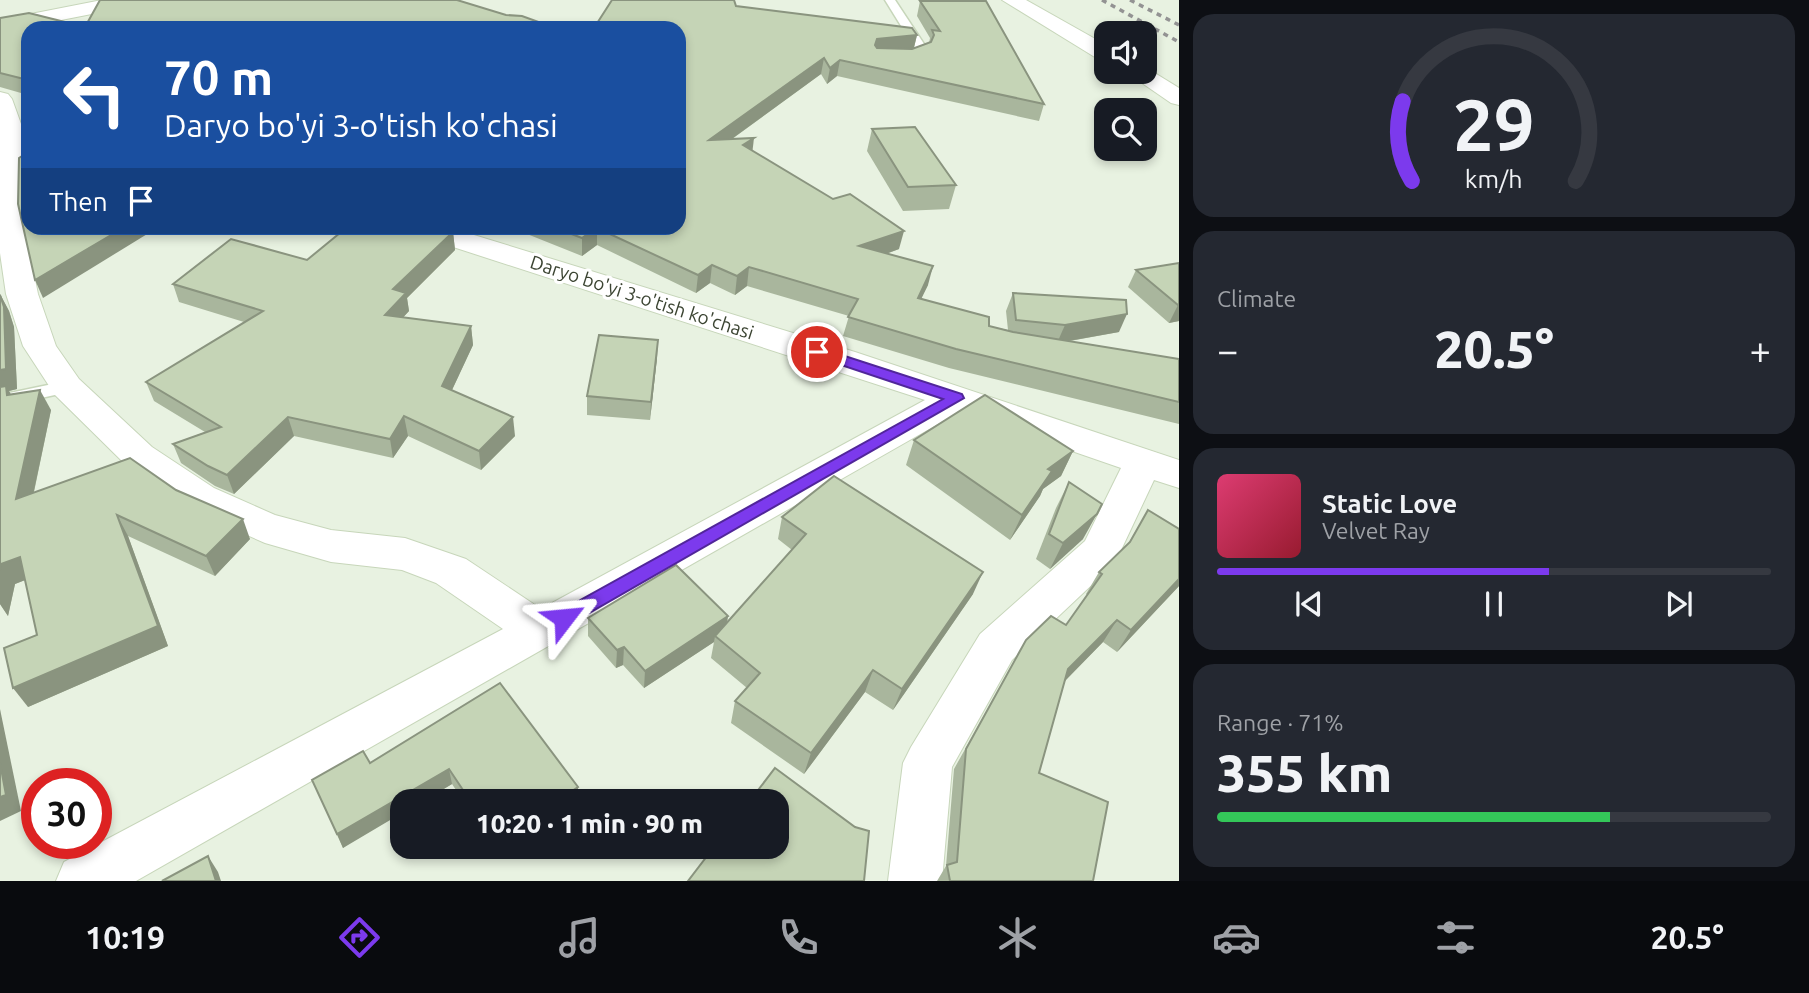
<!DOCTYPE html>
<meta charset="utf-8">
<style>
:root{--surface:#171b24;--page:#242831;--text:#f1f3f6;--muted:#9ea1a6;--line:#363941;--accent:#7c3aed}
body{margin:0;font-family:Ubuntu,sans-serif;background:var(--page);color:var(--text);height:100vh;display:flex;flex-direction:column;font-size:26px;white-space:nowrap}
*{box-sizing:border-box;margin:0}
p{font-size:23px;color:var(--muted)}
.icon{flex:none;width:38px;height:38px;fill:none;stroke:currentColor;stroke-width:2;stroke-linecap:round;stroke-linejoin:round}
.map{position:relative;flex:1;overflow:hidden}
.panel{display:flex;flex-direction:column;gap:14px;padding:14px;background:#0d0f14;width:630px}
.panel>*{flex:none}
.hud{position:absolute;left:21px;top:21px;width:665px;height:214px;border-radius:21px;box-shadow:0 4px 10px #0003;background:#1a4fa0;color:#fff;overflow:hidden}
.fabs{position:absolute;left:1094px;top:21px;display:grid;gap:14px}
.fabs a{display:grid;place-items:center;width:63px;height:63px;border-radius:14px;background:var(--surface);box-shadow:0 4px 10px #0003;font-size:35px}
.speed{position:absolute;left:21px;top:768px;display:flex;gap:14px;font-size:35px;font-weight:700;text-align:center}
.speed>*{display:grid;place-content:center;width:91px;height:91px;border-radius:50%;background:var(--surface);box-shadow:0 4px 10px #0003;line-height:1}
.speed .limit{border:10px solid #d22;background:#fff;color:#111}
.pin{position:absolute;display:grid;place-items:center;width:60px;height:60px;color:#fff;margin:-30px;border:4px solid #fff;border-radius:50%;box-shadow:0 2px 7px #0007}
.me{position:absolute;width:77px;margin:-38px;rotate:61deg;stroke-linejoin:round;filter:drop-shadow(0 0 5px #0008)}
.turn{display:flex;align-items:center;gap:24px;height:147px;padding:0 28px;font-size:32px}
.turn .icon{width:91px;height:91px;stroke-width:2.5}
.turn b{display:block;font-size:49px;line-height:60px}
.then{display:flex;align-items:center;height:66px;padding:0 28px;background:#0003;gap:14px;font-size:26px}
.big{font-size:52px;font-weight:800;line-height:1.1}
.panel .tile{flex:1;display:flex;flex-direction:column;justify-content:center;gap:10px;min-width:0;padding:0 24px;border-radius:21px;background:var(--page)}
.panel .dial{align-items:center;gap:0}
.dial svg{height:182px;overflow:visible;fill:none;stroke:var(--line);stroke-width:7;stroke-linecap:round;text-anchor:middle}
.dial text{fill:var(--text);stroke:none}
.song{display:flex;align-items:center;gap:21px}
.cover{width:84px;height:84px;border-radius:10px;background:linear-gradient(135deg,hsl(340 70% 55%),hsl(350 70% 35%))}
.played{height:7px;border-radius:4px;background:linear-gradient(90deg,var(--accent) 60%,var(--line) 60%)}
.keys{display:flex;justify-content:space-around;direction:ltr}
.heat{display:flex;justify-content:space-between;align-items:center;font-size:38px;direction:ltr}
.charge{height:10px;border-radius:5px;background:linear-gradient(90deg,#34c759 71%,var(--line) 0)}
.trip{position:absolute;left:390px;top:789px;width:399px;height:70px;border-radius:21px;background:var(--surface);box-shadow:0 4px 10px #0003;font-weight:800;line-height:70px;text-align:center}
.tabs{display:flex;height:112px;justify-content:space-around;align-items:center;background:#090b0e;color:var(--muted)}
.tabs .icon{width:49px;height:49px}
.tabs .selected{color:var(--accent)}
.tabs b{font-size:32px;color:var(--text)}
main{display:flex;flex:1;min-height:0}
.map>svg:first-child{display:block}
.lines{fill:none;stroke-linecap:round;stroke-linejoin:round}
.lane-casing{stroke:#c7d6ba;stroke-width:3}
.street-casing{stroke:#c7d6ba;stroke-width:2}
.lane{fill:#fff;fill-rule:evenodd}
.street{fill:#fff;fill-rule:evenodd}
.rail{stroke:#939393;stroke-width:3.5;stroke-dasharray:5 5;stroke-linecap:butt}
.wall{fill:#a9b69d}
.shaded-wall{fill:#8a947f}
.building{fill:#c5d4b6;stroke:#8a947f;stroke-width:2}
.route{fill:#7c3aed;stroke:#51269a;stroke-width:2}
.labels{text-anchor:middle;dominant-baseline:central;stroke-width:6;stroke-linejoin:round;paint-order:stroke}
.street-label{font-size:19px;fill:#3b4432;stroke:#fff}
</style>
<main>
<div class="map">
<svg width="1179" height="881" viewBox="0 0 1179 881">
<rect width="100%" height="100%" fill="#e8f2e1"/>
<g class="lines">
<g class="lane-casing">
<g id="lane">
<path d="M885,0H895L928,50L920,60L906,62L900,59L912,55L916,50Z"/>
<path d="M67,381L76,387L73,391L0,407V395Z"/>
</g>
</g>
<g class="street-casing">
<g id="street">
<path d="M102,0H162L152,6L107,11L0,32V20Z"/>
<path d="M1002,0H1026L1106,45V60L1098,59Z"/>
<path d="M1145,67L1179,88V105L1171,103L1126,72H1144Z"/>
<path d="M0,92L8,94L12,99L25,135L23,221L38,294L56,346L79,379L152,447L214,488L275,515L331,530L405,538L466,559L541,609L925,400L413,234L409,228H451L855,352L1179,460V488L1154,480L1115,563L1012,660L952,767L942,881H888L903,763L911,747L980,634L1085,541L1121,468L959,412L136,881H56L64,862L503,629L436,583L402,570L331,562L265,543L186,508L126,465L55,395L23,346L6,294L0,253Z"/>
</g>
</g>
<use href="#lane" class="lane"/>
<use href="#street" class="street"/>
<g class="rail">
<path d="M1102,0L1179,42"/>
<path d="M1130,0L1179,25"/>
</g>
</g>
<g class="wall">
<path d="M100,0H457L506,15L522,16L555,28H28V95L0,87V18L29,13L85,27Z"/>
<path d="M920,1L1044,104L1039,121L837,76L827,84L821,74L732,139L752,151L899,249L886,254L928,285L921,298L989,326L1008,330L1006,311L1013,293L1119,332L1070,341L1179,359V424L949,368L843,336L849,316L747,286L735,295L710,283L696,293L597,245L582,256L512,228H679L736,6L917,35L914,48L929,43L930,38L917,16Z"/>
<path d="M872,129L956,185L949,209L903,211L867,151Z"/>
<path d="M458,228H479L474,232Z"/>
<path d="M453,232L455,250L407,298L409,311L403,317L471,326L473,345L452,390L515,436L481,470L408,436L393,458L294,436L234,494L215,486L181,463L173,444L205,432L154,401L146,382L244,322L179,302L173,284Z"/>
<path d="M1179,263V321L1169,323L1128,287L1136,270Z"/>
<path d="M0,294L9,311L14,327L17,389L9,391L11,395L51,410L34,492L176,490L250,539L215,576L128,536L168,646L28,707L37,635L25,580L15,584L8,616L0,604Z"/>
<path d="M657,358L650,420L587,415V396Z"/>
<path d="M914,440L1073,451L1061,476L1043,489L1040,496L1010,540L906,465Z"/>
<path d="M1069,482L1083,539L1050,569L1036,559L1056,508Z"/>
<path d="M1148,510L1179,586L1117,652L1103,642L1065,681L1039,773L1093,881H937L946,866L954,769L1026,640L1066,625L1087,595L1086,594L1099,572L1128,544Z"/>
<path d="M782,517L973,594L893,710L865,692L804,774L731,723L735,701L747,688L711,658L714,642L644,688L623,665L616,668L588,636V618L728,616L727,622L792,550L778,539Z"/>
<path d="M500,683L578,787V801L464,802L452,784L422,802H402L343,848L312,780L370,763Z"/>
<path d="M493,847H511L499,855Z"/>
</g>
<g class="shaded-wall">
<path d="M917,35L913,51L871,61L877,39Z"/>
<path d="M824,58L821,74L707,157L709,140Z"/>
<path d="M840,60L837,76L827,84L830,68Z"/>
<path d="M754,138L752,155L743,145Z"/>
<path d="M123,228H157L43,298L35,280Z"/>
<path d="M597,228V245L582,256V238Z"/>
<path d="M904,231L899,249L855,265L859,246Z"/>
<path d="M453,232L455,250L407,298L409,311L388,334L385,315L393,289Z"/>
<path d="M712,265L710,283L696,293L698,275Z"/>
<path d="M933,266L928,285L913,316L918,298Z"/>
<path d="M749,267L747,286L735,295L737,276Z"/>
<path d="M0,294L9,311L14,327L17,389L9,391L17,406L0,393Z"/>
<path d="M1178,305H1179V321L1169,323Z"/>
<path d="M1127,314L1119,332L1057,343L1065,325Z"/>
<path d="M471,326L473,345L445,405L442,386Z"/>
<path d="M658,340L657,358L650,420L651,402Z"/>
<path d="M40,390L51,410L28,519L16,499Z"/>
<path d="M404,416L408,436L393,458L390,439Z"/>
<path d="M288,417L294,436L234,494L227,475Z"/>
<path d="M513,417L515,436L481,470L479,451Z"/>
<path d="M1073,451L1061,476L1043,489L1040,496L1010,540L1022,515L1048,469Z"/>
<path d="M1097,514L1083,539L1050,569L1063,543Z"/>
<path d="M117,515L128,536L168,646L28,707L13,688Z"/>
<path d="M243,519L250,539L215,576L206,556Z"/>
<path d="M20,557L33,577L15,584L8,616L0,604V570L1,564Z"/>
<path d="M983,572L973,594L893,710L902,689Z"/>
<path d="M1179,579V586L1117,652L1131,630Z"/>
<path d="M728,616L725,634L715,636L714,642L644,688L645,671Z"/>
<path d="M1117,620L1103,642L1055,691L1068,669Z"/>
<path d="M624,647L623,665L616,668L617,650Z"/>
<path d="M873,670L865,692L804,774L811,753Z"/>
<path d="M0,709L21,811L0,821Z"/>
<path d="M449,769L452,784L422,802H402V813L343,848L337,834Z"/>
<path d="M578,787V802H556Z"/>
<path d="M498,847H511L499,855Z"/>
<path d="M208,856L218,872L221,881H216Z"/>
</g>
<g class="building">
<path d="M100,0H457L506,15L522,16L555,28H28V80L0,73V18L29,13L85,27Z"/>
<path d="M612,0H734L736,6L912,28L917,35L877,39L875,45L877,48L912,49L931,42L934,35L932,30L940,31L920,1H986L1044,104L840,60L830,68L824,58L709,140L754,138L743,145L833,199L850,194L904,231L859,246L933,266L918,298L989,317V326L1013,332L1179,359V402L956,349L848,317L858,299L749,267L737,276L712,265L698,275L597,228H679V28H594Z"/>
<path d="M915,127L956,185L908,187L872,129Z"/>
<path d="M22,156L28,158V228H123L35,280L18,204L19,158Z"/>
<path d="M346,228H438L453,232L393,289L406,293L385,315L471,326L442,386L513,417L479,451L404,416L390,439L288,417L227,475L208,466L173,444L221,427L146,382L263,311L173,284L231,239L307,260Z"/>
<path d="M556,228H596L582,238Z"/>
<path d="M1179,263V305H1178L1136,270Z"/>
<path d="M1013,293L1126,300L1127,314L1065,325L1016,320Z"/>
<path d="M0,295L4,307L6,369L0,370Z"/>
<path d="M599,335L658,340L651,402L587,396Z"/>
<path d="M6,386L7,395L40,390L16,499L130,458L176,490L243,519L206,556L117,515L158,626L13,688L4,648L37,635L20,557L1,564L0,570V387Z"/>
<path d="M985,395L1073,451L1048,469L1052,471L1022,515L914,440Z"/>
<path d="M834,476L983,572L902,689L873,670L811,753L735,701L760,673L715,636L806,534L782,517Z"/>
<path d="M1069,482L1102,504L1097,514L1063,543L1049,534Z"/>
<path d="M1148,510L1179,529V579L1131,630L1117,620L1068,669L1039,773L1108,802L1093,881H950L947,865L957,862L966,749L1026,640L1051,616L1066,625L1102,574L1099,572L1130,542Z"/>
<path d="M676,565L728,616L645,671L624,647L617,650L588,618Z"/>
<path d="M500,683L578,787L556,802H471L449,769L337,834L312,780L363,751L370,763Z"/>
<path d="M0,763L6,795L0,797Z"/>
<path d="M775,768L855,827L869,831L864,881H688L714,847H777V802H749Z"/>
<path d="M208,856L216,881H162Z"/>
</g>
<path class="route" d="M817,347L962,394L964,398L570,624L564,626L557,624L554,618L557,613L943,399L811,355L809,352Z"/>
<g class="labels">
<g class="street-label">
<text transform="translate(642 297) rotate(18)">Daryo bo'yi 3-o'tish ko'chasi</text>
</g>
</g>
</svg>
<div class="fabs">
<a><svg class="icon" aria-label="sound" viewBox="0 0 24 24"><path d="M4 9h4l5-4v14l-5-4H4zM17 9q2 3 0 6"/></svg></a>
<a><svg class="icon" aria-label="search" viewBox="0 0 24 24"><circle cx="10" cy="10" r="6"/><path d="M15 15l6 6"/></svg></a>
</div>
<div class="speed"><div class="limit">30</div></div>
<div class="pin" style="left:817px;top:352px;background:#d93025"><svg class="icon" aria-label="arrive" viewBox="0 0 24 24"><path d="M6 21V4h12l-3 4 3 4H6"/></svg></div>
<svg class="me" style="left:564px;top:618px" viewBox="-20 -20 40 40"><path d="M0-17L14 15 0 8-14 15z" fill="#7c3aed" stroke="#fff" stroke-width="4"/></svg>
<div class="trip">10:20 · 1 min · 90 m</div>
<div class="hud">
<div class="turn"><svg class="icon" aria-label="left" viewBox="0 0 24 24"><path d="M17 20v-9H6M10 6l-5 5 5 5"/></svg><div><b>70 m</b>Daryo bo'yi 3-o'tish ko'chasi</div></div>
<div class="then">Then<svg class="icon" aria-label="arrive" viewBox="0 0 24 24"><path d="M6 21V4h12l-3 4 3 4H6"/></svg></div>
</div>
</div>
<section class="panel">
<div class="tile dial"><svg viewBox="0 0 100 80">
<path d="M14 69A42 42 0 1 1 86 69"/>
<path d="M14 69A42 42 0 0 1 10 34" stroke="#7c3aed"/>
<text x="50" y="56" font-size="32" font-weight="700">29</text>
<text x="50" y="72" font-size="11">km/h</text>
</svg></div>
<div class="tile"><p>Climate</p>
<div class="heat"><a>−</a><b class="big">20.5°</b><a>+</a></div>
</div>
<div class="tile">
<div class="song"><i class="cover"></i><div><b>Static Love</b><p>Velvet Ray</p></div></div>
<div class="played"></div>
<div class="keys"><svg class="icon" aria-label="previous" viewBox="0 0 24 24"><path d="M18 5L8 12l10 7zM5 5v14"/></svg><svg class="icon" aria-label="pause" viewBox="0 0 24 24"><path d="M8 5v14M16 5v14"/></svg><svg class="icon" aria-label="next" viewBox="0 0 24 24"><path d="M6 5l10 7-10 7zM19 5v14"/></svg></div>
</div>
<div class="tile"><p>Range · 71%</p><b class="big">355 km</b><div class="charge"></div></div>
</section>
</main>
<nav class="tabs">
<b>10:19</b>
<svg class="icon selected" aria-label="directions" viewBox="0 0 24 24"><path d="M12 3l9 9-9 9-9-9zM9 14v-3h6M13 9l2 2-2 2"/></svg>
<svg class="icon" aria-label="music" viewBox="0 0 24 24"><path d="M9 18V5l10-2v13"/><circle cx="6" cy="18" r="3"/><circle cx="16" cy="16" r="3"/></svg>
<svg class="icon" aria-label="phone" viewBox="0 0 24 24"><path d="M5 4h4l2 5-3 2q2 4 5 5l2-3 5 2v4C11 20 4 13 5 4z"/></svg>
<svg class="icon" aria-label="climate" viewBox="0 0 24 24"><path d="M12 3v18M4 7l16 10M4 17L20 7"/></svg>
<svg class="icon" aria-label="car" viewBox="0 0 24 24"><path d="M5 17H2v-5l4-1 3-4h7l3 4 3 1v5h-3M9 17h6M6 11h13"/><circle cx="7" cy="17" r="2"/><circle cx="17" cy="17" r="2"/></svg>
<svg class="icon" aria-label="filters" viewBox="0 0 24 24"><path d="M4 7h16M4 17h16"/><circle cx="9" cy="7" r="2"/><circle cx="15" cy="17" r="2"/></svg>
<b>20.5°</b>
</nav>
